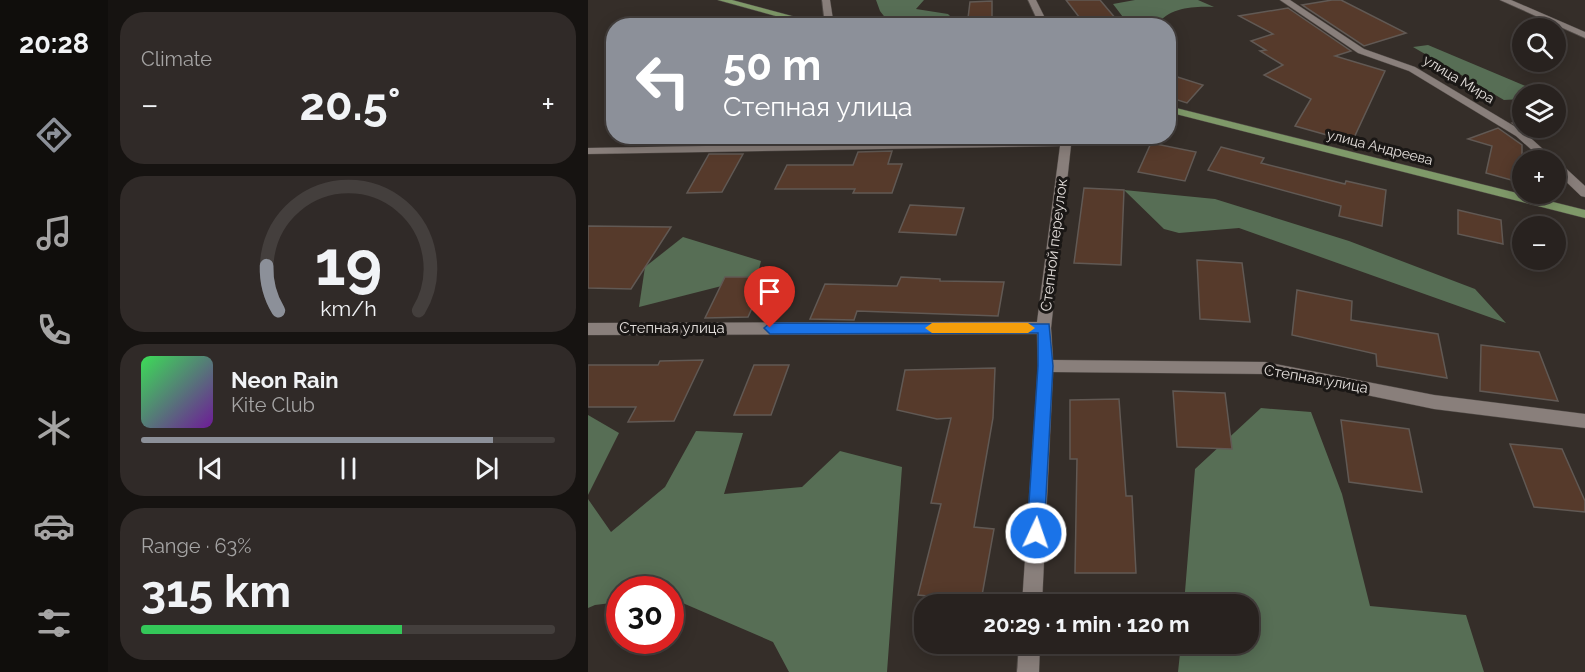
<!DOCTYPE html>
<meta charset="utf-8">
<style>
:root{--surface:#28221f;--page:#302a28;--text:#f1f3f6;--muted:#a5a4a4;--line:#443f3d;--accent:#8c9099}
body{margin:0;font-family:Raleway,sans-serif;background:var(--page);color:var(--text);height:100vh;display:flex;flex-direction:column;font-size:22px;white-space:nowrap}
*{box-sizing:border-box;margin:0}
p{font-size:20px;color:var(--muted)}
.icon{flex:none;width:33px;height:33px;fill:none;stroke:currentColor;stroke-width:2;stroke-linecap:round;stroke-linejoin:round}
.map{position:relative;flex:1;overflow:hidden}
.drawer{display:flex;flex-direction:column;gap:12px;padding:12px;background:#161311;width:480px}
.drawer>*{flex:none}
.guide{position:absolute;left:18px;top:18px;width:570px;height:126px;border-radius:24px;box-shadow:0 3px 15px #0003,0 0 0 2px var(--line);background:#8c9099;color:#fff;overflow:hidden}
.controls{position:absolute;left:924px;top:18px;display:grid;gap:12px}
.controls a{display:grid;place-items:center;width:54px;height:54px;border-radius:50%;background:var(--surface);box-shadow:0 3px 15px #0003,0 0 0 2px var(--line);font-size:30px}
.speed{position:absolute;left:18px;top:576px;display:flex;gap:12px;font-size:30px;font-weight:700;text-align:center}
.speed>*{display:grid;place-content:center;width:78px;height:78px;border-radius:50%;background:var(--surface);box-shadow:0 3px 15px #0003,0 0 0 2px var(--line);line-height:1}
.speed .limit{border:9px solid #d22;background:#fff;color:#111}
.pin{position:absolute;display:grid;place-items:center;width:51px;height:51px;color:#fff;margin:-62px -26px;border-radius:50% 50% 50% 0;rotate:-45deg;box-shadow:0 0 6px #0007}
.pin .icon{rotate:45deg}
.me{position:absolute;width:66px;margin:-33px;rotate:3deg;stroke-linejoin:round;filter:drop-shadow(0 0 4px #0008)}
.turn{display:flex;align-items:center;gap:21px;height:126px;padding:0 18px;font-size:27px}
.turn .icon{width:78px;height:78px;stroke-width:2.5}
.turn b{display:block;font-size:42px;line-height:51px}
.big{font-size:45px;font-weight:700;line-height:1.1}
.drawer .widget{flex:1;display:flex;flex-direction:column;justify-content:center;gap:9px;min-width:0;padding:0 21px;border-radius:24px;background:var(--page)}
.drawer .dial{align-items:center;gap:0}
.dial svg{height:156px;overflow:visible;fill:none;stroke:var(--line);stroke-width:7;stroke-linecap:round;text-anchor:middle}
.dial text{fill:var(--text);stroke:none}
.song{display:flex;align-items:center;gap:18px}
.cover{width:72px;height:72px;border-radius:9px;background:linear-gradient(135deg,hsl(130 70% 55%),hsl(280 70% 35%))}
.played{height:6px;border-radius:3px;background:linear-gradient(90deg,var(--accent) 85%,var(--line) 85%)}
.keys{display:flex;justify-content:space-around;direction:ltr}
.heat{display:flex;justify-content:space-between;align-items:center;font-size:33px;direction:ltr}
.charge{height:9px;border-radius:4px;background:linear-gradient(90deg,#34c759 63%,var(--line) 0)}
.trip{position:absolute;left:326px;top:594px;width:345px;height:60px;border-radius:24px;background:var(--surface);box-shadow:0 3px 15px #0003,0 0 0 2px var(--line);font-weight:700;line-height:60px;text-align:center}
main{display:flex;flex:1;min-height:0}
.dock{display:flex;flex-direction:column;width:108px;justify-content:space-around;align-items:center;background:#100e0c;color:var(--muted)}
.dock .icon{width:42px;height:42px}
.dock .selected{color:var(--accent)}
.dock b{font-size:27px;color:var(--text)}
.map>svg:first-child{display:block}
.forest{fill:#576e55}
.building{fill:#563a2b;stroke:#615954;stroke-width:1.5}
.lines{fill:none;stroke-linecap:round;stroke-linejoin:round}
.minor-casing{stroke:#504a46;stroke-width:1}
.primary-casing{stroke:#504a46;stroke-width:1}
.minor{fill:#897f7b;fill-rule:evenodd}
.primary{fill:#7f9969;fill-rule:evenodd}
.route{fill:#1a73e8;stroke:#114b97;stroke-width:1.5}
.slow{fill:#f59e0b}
.labels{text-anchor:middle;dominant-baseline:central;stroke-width:6;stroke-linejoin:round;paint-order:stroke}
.far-street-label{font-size:14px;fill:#e3dedb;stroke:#1a1715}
.street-label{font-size:15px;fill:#e3dedb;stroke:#1a1715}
</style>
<main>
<nav class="dock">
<b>20:28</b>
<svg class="icon selected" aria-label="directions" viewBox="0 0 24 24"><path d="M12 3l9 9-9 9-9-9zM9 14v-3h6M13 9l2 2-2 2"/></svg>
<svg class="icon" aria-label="music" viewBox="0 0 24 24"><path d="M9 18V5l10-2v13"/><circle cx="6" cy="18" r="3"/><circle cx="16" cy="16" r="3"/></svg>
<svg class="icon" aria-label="phone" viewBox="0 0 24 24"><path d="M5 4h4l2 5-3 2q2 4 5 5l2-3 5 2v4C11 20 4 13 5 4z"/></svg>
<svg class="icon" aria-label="climate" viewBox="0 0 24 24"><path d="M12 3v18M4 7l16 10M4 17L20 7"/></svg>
<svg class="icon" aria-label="car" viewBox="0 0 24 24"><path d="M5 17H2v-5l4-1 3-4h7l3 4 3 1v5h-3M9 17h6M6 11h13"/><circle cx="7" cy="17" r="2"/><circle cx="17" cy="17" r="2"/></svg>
<svg class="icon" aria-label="filters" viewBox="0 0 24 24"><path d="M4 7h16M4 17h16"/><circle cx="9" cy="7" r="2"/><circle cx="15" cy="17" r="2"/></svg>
</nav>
<section class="drawer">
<div class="widget"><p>Climate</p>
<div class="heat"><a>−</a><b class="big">20.5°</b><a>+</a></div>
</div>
<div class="widget dial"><svg viewBox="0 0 100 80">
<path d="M14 69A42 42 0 1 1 86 69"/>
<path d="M14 69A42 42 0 0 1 8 46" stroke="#8c9099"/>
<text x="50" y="56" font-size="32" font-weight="700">19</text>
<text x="50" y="72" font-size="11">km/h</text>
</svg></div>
<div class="widget">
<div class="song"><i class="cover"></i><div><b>Neon Rain</b><p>Kite Club</p></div></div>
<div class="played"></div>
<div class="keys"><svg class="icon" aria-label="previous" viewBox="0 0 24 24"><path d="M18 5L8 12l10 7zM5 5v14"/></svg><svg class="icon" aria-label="pause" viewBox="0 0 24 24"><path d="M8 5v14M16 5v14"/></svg><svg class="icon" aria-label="next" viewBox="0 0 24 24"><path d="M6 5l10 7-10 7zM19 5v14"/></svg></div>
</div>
<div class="widget"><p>Range · 63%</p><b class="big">315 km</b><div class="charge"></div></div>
</section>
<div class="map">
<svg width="997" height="672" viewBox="0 0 997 672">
<rect width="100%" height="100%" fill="#352e29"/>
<g class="forest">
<path d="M288,0H336L328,9L360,14L368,22L299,20L292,11Z"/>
<path d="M547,0H610L626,7C607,6 581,7 569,25H541L525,4Z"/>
<path d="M840,45L940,87L942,94H934V99L916,100L825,47Z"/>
<path d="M536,190L627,199L761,241L887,289L918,323L651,228L591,233L576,229Z"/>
<path d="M95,237L173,261L169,277L51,307L57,267Z"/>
<path d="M673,408L723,412L754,494L782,606L878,615L896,672H590L593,644H660V604H596L607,469Z"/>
<path d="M0,415L31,433L0,495Z"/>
<path d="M108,431L155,433L136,494L214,487L252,451L314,467L299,672H201L185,642L83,598L82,590H32L31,602L7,605L0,608V499L23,532L77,487Z"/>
</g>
<g class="building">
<path d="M478,0H512L534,26H498Z"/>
<path d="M744,0H753L818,33L776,46L714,5Z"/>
<path d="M404,1V26H379L382,2Z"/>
<path d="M700,8L763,51L747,56L797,71L764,142L707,126L723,99L676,75L695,65L672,51L678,50L663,41L685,34L651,16Z"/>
<path d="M580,74L615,85L599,103L580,97Z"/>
<path d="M934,119V128H968V125L972,128L946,138L924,123Z"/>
<path d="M910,128L934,145V183L898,173L904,146L880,139Z"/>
<path d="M131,136H163L160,143L127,144Z"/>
<path d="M563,143L608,152L597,181L550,172Z"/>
<path d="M633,147L676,158L673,163L757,184L758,181L798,190L794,226L751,216L753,206L620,170Z"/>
<path d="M304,151L300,164H314L304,193H265L267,189H187L199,165H265L270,152Z"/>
<path d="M121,154H155L134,192L99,193Z"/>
<path d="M496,188L536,190L533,265L486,263Z"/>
<path d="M322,205L376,208L368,235L311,232Z"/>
<path d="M870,210L913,220L915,244L870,234Z"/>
<path d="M0,226L83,227L43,289L0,288Z"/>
<path d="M609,260L654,263L662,322L612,319Z"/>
<path d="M137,277H178L160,317L117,318Z"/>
<path d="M313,277L352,279V281L416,282L410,316L269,311L266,320L222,319L237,284L309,286Z"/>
<path d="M709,290L764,301L763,320L850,334L859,378L789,366L788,354L704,335Z"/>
<path d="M893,345L951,352L970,401L892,391Z"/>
<path d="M115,360L86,421L40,422L48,407H0V365H70L72,361Z"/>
<path d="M166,365H201L183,415H146Z"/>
<path d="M407,368L405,418L386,527L406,529L393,601L330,595L353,504L343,503L363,418L349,419L309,410L317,370Z"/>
<path d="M585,391L637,393L644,449L589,447Z"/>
<path d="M531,399L538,496H544L548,573H487L489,459H482V400Z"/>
<path d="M753,420L821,429L834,492L761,482Z"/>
<path d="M922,444L974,449L997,501V512L946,507Z"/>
</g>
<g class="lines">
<g class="minor-casing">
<g id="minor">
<path d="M234,0H242L246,26H237Z"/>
<path d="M440,0H448L461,26H452Z"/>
<path d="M692,0H702L776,49L827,67L936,132L967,160H955L928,136L821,71L770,53Z"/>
<path d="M912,0H923L997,32V38Z"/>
<path d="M473,136H484L463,328L465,360L677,362L846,395L997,414V428L846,409L677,374L465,372L454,604H434L450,366L449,334L0,335V323L449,322L472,146L0,154V148L473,140Z"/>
<path d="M968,162L972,163L997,186V197L993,196L968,172Z"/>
<path d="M431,644H452L451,672H429Z"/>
</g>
</g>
<g class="primary-casing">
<g id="primary">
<path d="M130,0H144L241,26H224Z"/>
<path d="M580,106L997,210V218L580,112Z"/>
</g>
</g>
<use href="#minor" class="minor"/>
<use href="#primary" class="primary"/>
</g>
<path class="route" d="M182,323L461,324L465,366L456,533L454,539L448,541L442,539L439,533L450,366V333L182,334L176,328Z"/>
<path class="slow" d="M344,323H440L447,328L440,333H344L337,328Z"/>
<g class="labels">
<g class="far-street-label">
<text transform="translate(871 79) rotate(31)">улица Мира</text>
<text transform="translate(792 147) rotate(14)">улица Андреева</text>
</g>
<g class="street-label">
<text transform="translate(466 245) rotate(-83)">Степной переулок</text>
<text x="84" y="328">Степная улица</text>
<text transform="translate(728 379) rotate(10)">Степная улица</text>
</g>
</g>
</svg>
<div class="controls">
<a><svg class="icon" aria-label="search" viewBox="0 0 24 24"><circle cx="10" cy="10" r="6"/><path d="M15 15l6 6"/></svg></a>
<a><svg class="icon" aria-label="layers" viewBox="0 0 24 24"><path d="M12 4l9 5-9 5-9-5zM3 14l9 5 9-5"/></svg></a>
<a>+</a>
<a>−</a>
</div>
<div class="speed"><div class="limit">30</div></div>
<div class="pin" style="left:182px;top:328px;background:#d93025"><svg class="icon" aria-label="arrive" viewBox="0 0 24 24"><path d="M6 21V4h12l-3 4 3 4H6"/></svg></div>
<svg class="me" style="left:448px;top:533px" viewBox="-20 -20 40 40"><circle r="17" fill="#1a73e8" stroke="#fff" stroke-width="3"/><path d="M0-11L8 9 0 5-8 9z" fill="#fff"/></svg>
<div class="trip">20:29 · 1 min · 120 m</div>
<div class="guide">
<div class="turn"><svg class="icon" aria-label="left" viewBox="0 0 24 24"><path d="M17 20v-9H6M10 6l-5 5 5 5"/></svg><div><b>50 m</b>Степная улица</div></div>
</div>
</div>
</main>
